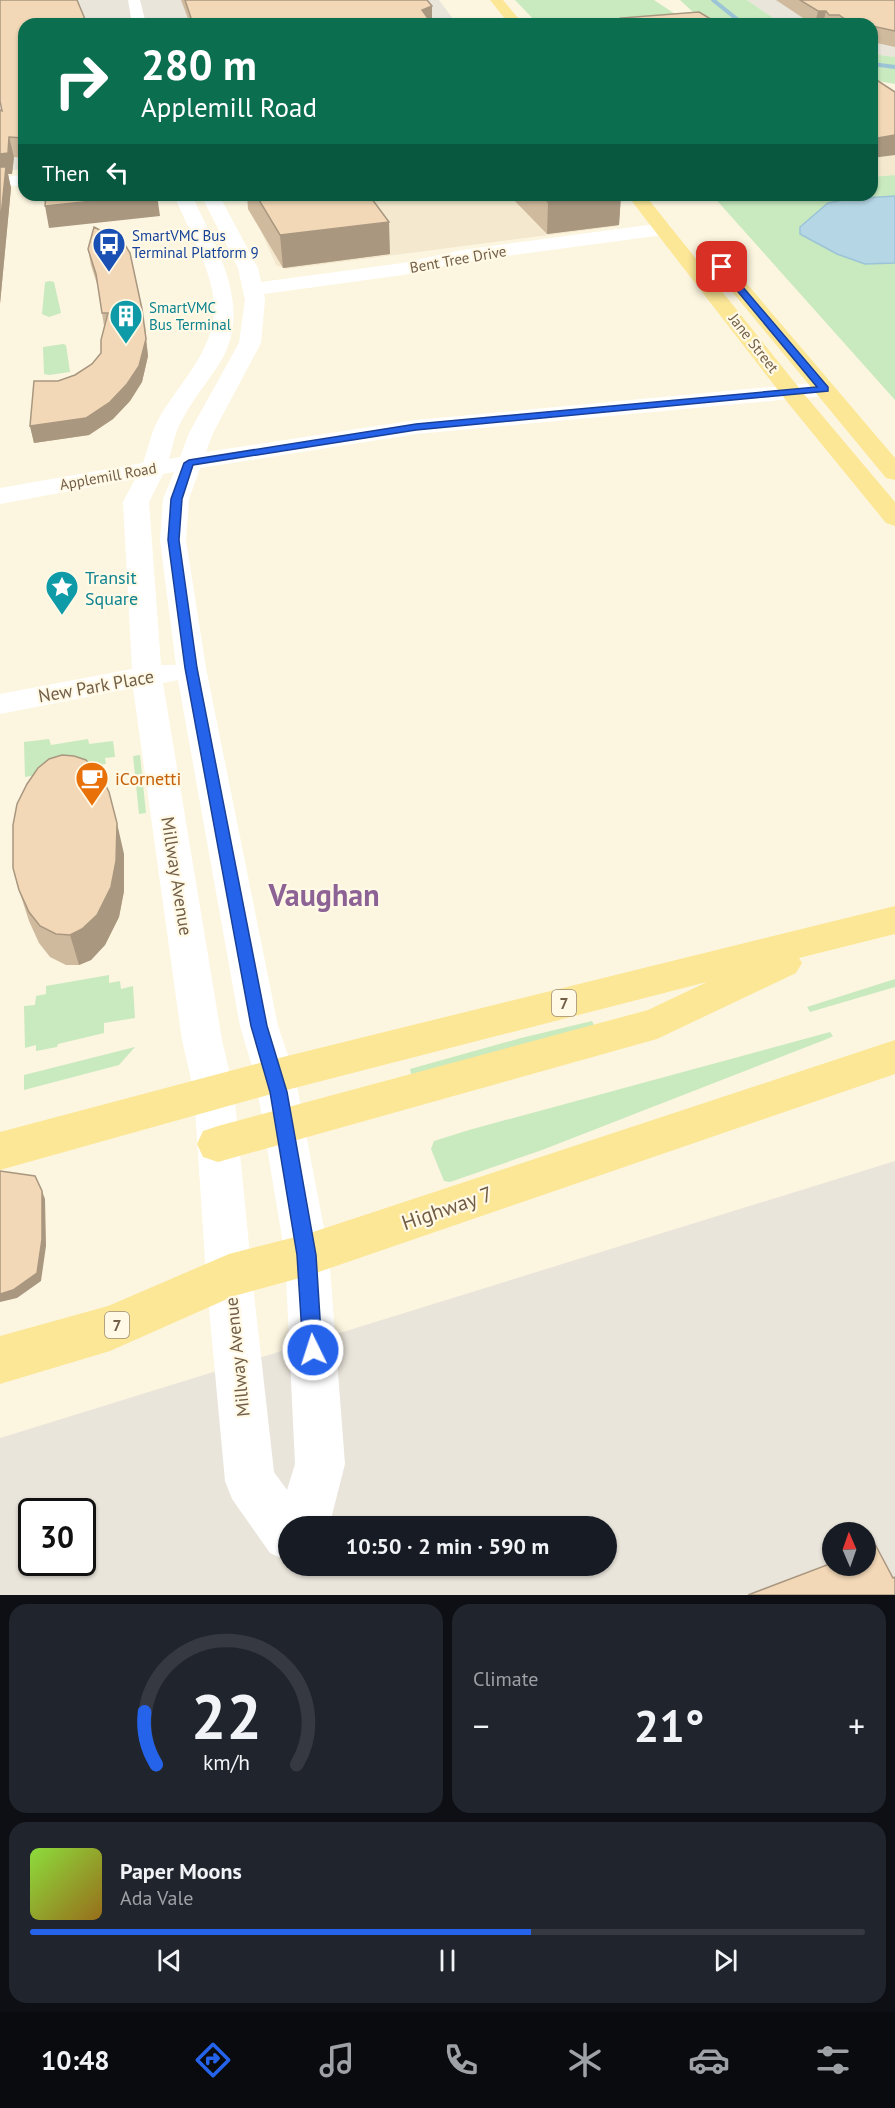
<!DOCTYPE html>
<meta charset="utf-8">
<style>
:root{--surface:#171b24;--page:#20242c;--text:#f1f3f6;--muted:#9ea1a6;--line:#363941;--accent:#2563eb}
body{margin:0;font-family:"PT Sans",sans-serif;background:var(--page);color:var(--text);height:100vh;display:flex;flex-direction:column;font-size:22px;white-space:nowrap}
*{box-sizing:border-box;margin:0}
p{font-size:20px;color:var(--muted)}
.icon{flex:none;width:33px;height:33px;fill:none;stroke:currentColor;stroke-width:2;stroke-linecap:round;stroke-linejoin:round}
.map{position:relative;height:1595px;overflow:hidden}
.sheet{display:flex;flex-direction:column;gap:9px;padding:9px;background:#0d0f14;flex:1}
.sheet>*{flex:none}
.top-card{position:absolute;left:18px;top:18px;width:860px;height:183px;border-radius:18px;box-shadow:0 2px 4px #0004;background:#0b6e4f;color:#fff;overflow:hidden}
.needle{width:39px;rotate:358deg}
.controls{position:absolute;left:822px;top:1522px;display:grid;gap:12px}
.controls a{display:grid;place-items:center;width:54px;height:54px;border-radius:50%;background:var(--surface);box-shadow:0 2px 4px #0004;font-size:30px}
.speed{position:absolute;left:18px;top:1498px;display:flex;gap:12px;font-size:30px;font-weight:700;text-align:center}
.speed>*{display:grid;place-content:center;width:78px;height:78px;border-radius:50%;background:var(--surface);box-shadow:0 2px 4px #0004;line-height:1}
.speed .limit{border:3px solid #111;border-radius:9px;background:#fff;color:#111}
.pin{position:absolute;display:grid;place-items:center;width:51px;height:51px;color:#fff;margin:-26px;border-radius:12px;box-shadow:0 3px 9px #0006}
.me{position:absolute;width:66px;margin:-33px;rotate:356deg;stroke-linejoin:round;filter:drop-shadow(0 0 4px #0008)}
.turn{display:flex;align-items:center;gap:21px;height:126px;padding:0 24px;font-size:27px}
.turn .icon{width:78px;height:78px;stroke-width:2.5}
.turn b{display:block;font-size:42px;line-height:51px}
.then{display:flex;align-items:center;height:57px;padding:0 24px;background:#0003;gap:12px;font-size:22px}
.big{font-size:45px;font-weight:600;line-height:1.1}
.sheet .tile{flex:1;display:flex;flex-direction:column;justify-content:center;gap:9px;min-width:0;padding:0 21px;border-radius:18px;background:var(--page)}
.sheet .dial{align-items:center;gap:0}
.dial svg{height:156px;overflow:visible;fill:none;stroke:var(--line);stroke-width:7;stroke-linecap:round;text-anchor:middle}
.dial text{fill:var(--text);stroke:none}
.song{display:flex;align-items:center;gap:18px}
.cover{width:72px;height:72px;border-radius:9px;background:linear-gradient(135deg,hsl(90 70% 55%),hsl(40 70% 35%))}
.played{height:6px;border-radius:3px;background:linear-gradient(90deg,var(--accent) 60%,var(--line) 60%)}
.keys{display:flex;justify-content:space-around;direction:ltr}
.heat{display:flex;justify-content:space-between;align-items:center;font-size:33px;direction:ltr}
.sheet .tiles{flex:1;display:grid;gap:9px;grid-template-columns:1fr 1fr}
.tile:last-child{grid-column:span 2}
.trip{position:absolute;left:278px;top:1516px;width:339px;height:60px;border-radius:30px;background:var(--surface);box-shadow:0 2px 4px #0004;font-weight:600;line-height:60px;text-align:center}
.tab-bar{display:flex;height:96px;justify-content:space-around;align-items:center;background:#090b0e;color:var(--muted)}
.tab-bar .icon{width:42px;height:42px}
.tab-bar .current{color:var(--accent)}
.tab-bar b{font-size:27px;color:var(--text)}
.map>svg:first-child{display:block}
.residential{fill:#f4e9ce}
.industrial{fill:#eae5db;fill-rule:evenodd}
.green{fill:#c9e9bf}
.water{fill:#b5d6e5;stroke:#9bc4d7;stroke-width:1.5}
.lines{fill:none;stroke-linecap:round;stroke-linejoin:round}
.stream{stroke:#9bc4d7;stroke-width:4}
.minor{fill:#fff;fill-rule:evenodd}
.major{fill:#fce797;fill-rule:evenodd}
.wall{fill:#d0ba9d}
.shaded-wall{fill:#a99780}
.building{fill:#f2d8b7;stroke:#a99780;stroke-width:1.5}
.route{fill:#2563eb;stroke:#184099;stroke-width:1.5}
.labels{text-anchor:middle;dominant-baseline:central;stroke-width:4.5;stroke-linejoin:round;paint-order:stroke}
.far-transit-label{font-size:15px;fill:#164399;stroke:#fff9e6;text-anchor:start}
.far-street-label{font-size:15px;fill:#725e47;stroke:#fff9e6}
.far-culture-label{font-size:15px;fill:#0d838f;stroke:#fff9e6;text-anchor:start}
.shield{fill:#fff9e6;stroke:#9c8c77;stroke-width:1.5}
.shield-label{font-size:16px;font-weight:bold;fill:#725e47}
.culture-label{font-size:18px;fill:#0d838f;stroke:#fff9e6;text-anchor:start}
.street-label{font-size:18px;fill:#725e47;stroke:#fff9e6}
.food-label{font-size:18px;fill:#c56008;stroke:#fff9e6;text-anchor:start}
.near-street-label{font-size:21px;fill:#725e47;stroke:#fff9e6}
.town-label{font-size:30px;font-weight:bold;fill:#8d6396;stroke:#fff9e6}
</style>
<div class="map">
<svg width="895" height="1595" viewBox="0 0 895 1595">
<rect width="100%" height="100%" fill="#fcf6e0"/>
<g class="residential">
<path d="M895,96V175L872,177V98Z"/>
<path d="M245,195H598L619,226L286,269L276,265Z"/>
</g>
<g class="industrial">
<path d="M0,0H439L457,24H24V169L0,171Z"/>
<path d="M747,0H895V57L872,54V24H782Z"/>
<path d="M895,1161V1595H0V1438ZM32,1512H82V1563H32ZM288,1527H606V1566H288ZM832,1533H866V1566H832Z"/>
</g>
<g class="green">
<path d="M515,0H654L675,14L538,24Z"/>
<path d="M680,0H747L782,24H706Z"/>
<path d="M872,54L895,57V84L872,80Z"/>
<path d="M895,175V400L712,195H872V177Z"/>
<path d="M50,281L54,282L61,313L49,317L42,314L45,282Z"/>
<path d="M63,344L66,345L70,372L49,375L44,374L43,347Z"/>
<path d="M49,739L51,745L88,739L89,744L113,741L115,757L105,758L106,764L98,765V772L42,779V774L25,777L24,742Z"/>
<path d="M140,755L146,813L139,814L133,756Z"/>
<path d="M109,975V983L120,981L121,989L133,986L135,1018L104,1023V1033L58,1044L57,1047L36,1051V1045L25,1048L24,1006L35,1005L36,996L46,994V986Z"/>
<path d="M895,979V987L810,1012L807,1007Z"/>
<path d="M592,1021L594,1025L413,1081L410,1069L521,1038Z"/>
<path d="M830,1032L833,1036L827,1039L542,1150L450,1182L444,1181L431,1149L434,1141L469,1130Z"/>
<path d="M135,1047L119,1065L24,1090V1075Z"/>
</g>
<path class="water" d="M895,196V263L865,264L837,254L800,234V227L828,203L849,199Z"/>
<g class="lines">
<g class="stream">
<path d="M713,0L743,24"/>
<path d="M872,64L895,67"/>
</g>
<g class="minor">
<path d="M128,0H140L146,24H132Z"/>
<path d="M24,175V185L0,187V177Z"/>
<path d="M174,195H192C214,245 253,304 222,359C210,380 193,398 182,420C175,431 173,446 169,459L180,457L189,433L239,343L245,300L238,268L201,195H219L258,268L261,282L403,263L462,250L663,223L670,225L672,229L670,233L663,235L462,262L403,275L264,294L265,300L261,343L213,433L206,452L416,420L824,382L832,384L835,389L832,394L824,396L416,434L200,468L189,499L186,540L206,668L278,1026L295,1076L329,1255L345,1464L329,1527H288V1561L270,1553L232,1499L225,1481L206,1276L194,1092L182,1040L133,688L0,714V694L132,669L123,502L135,479L0,504V488L143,463C148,449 151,433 158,420C179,382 217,350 214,302C211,268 187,227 174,195ZM174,472L163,499L160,540L176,665H161L149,502L163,474ZM178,680L240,1026L255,1076L285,1255L295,1464L287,1490L274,1472L252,1276L234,1092L222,1040L163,683Z"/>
</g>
<g class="major">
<path d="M490,0H503L523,24H509Z"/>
<path d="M627,195H645L804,394L895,502V526L886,523L788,403Z"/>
<path d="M713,250L720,252L895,458V480L886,478L706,260L703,256L706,252Z"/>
<path d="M895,906V934L799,958L802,963L796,973L657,1039L218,1162L203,1157L197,1144L203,1131L218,1126L648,1010L707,982L275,1093L0,1170V1132L275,1059Z"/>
<path d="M895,1040V1074L307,1276L234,1296L110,1351L0,1384V1336L108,1306L229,1254L307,1234Z"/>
</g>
</g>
<g class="wall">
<path d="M181,0H427L432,21L431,22L432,24H190Z"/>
<path d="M776,0H895V47L872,42V24H812Z"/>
<path d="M621,18L719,24H621Z"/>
<path d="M24,24V158L14,157L12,174H8L11,188L0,304V110L2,111Z"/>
<path d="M247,195H369L390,254L283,268L248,209Z"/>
<path d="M509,195H621L619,225L547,234Z"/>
<path d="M88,249L145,325L148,356L142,382L130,401L113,419L89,435L34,443L30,426L58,381L75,375L92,364L101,353L104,326L98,287L91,265Z"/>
<path d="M124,854V891L119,917L105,945L91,960L79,965H66L50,957L39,943L29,921L19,890Z"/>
</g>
<g class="shaded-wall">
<path d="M432,6V21L425,24L422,10Z"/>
<path d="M818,11H826L823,24H815Z"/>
<path d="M895,135V155L872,158V139Z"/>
<path d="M9,137L14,157L12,174H8L11,188L0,304V154Z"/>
<path d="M150,195H157L160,216L49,228L45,206Z"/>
<path d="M606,195H621L619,225L547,234L548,202Z"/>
<path d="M389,222L390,254L283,268L280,235Z"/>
<path d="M142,309L148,356L142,382L130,401L113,419L89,435L34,443L30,426L86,418Z"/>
<path d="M117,823L124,854V891L119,917L105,945L91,960L79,965L70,935Z"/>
<path d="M42,1191L45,1199L46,1246L41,1281L17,1298L0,1302V1294Z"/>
</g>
<g class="building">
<path d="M0,0H77L87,24H24V138L9,137L8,153L0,154V110L2,111L0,101Z"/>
<path d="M185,0H427L432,6L422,10L432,24H193Z"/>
<path d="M800,0H895V31L872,26V24H858L851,23L839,15H829L826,11H818Z"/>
<path d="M699,12L719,24H629L621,18Z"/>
<path d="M872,77L895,92V135L872,139Z"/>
<path d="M0,167H6L0,226Z"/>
<path d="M46,195H150L45,206Z"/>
<path d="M256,195H369L389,222L280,235Z"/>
<path d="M541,195H606L548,202Z"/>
<path d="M94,227L124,243L130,253L142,309L146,339L139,366L127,384L110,402L86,418L30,426L34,381H58L75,375L92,364L101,353V340L108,313H102L96,274L88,249Z"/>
<path d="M62,755L74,756L86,760L103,780L109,792L117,823L116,861L111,887L97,915L82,929L70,935L56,934L40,926L29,912L19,890L13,868V825L17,804L27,784L38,768L49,759Z"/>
<path d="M0,1171L35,1176L42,1191V1239L37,1273L13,1290L0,1294Z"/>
<path d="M876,1546L893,1578L895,1577V1595H748L832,1563V1566H866V1550Z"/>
</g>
<path class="route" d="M719,266H725L828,387V391L416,430L193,465L182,499L179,540L197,668L267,1026L287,1092L316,1255L322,1350L320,1357L313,1360L306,1357L303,1350L297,1255L270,1092L251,1026L185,668L168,540L171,499L184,463L189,460L416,424L817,387L719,269Z"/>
<defs>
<g id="bus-pin" transform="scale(1.725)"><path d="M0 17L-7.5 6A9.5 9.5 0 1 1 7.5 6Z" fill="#1a4fb4" stroke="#fff9e6"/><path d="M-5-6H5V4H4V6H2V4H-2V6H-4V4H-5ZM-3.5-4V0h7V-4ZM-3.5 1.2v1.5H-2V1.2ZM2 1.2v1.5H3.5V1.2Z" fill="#fff"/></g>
<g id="building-pin" transform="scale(1.725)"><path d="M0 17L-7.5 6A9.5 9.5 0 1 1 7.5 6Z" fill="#0f9aa8" stroke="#fff9e6"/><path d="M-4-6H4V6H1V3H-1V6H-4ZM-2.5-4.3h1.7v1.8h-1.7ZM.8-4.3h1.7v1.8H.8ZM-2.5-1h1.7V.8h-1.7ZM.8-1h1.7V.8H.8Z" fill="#fff"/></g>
<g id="sight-pin" transform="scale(1.725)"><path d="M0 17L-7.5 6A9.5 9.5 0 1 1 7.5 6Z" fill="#0f9aa8" stroke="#fff9e6"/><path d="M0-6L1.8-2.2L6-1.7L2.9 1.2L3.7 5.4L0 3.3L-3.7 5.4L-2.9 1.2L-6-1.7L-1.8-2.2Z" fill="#fff"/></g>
<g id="cafe-pin" transform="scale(1.725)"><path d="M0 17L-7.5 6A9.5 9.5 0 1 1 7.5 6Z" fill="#e8710a" stroke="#fff9e6"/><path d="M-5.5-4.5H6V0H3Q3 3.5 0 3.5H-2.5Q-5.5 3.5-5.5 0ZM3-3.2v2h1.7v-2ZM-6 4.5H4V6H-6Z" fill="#fff"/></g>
</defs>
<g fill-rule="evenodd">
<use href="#bus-pin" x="109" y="244"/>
<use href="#building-pin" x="126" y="316"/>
<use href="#sight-pin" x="62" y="587"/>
<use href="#cafe-pin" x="92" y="778"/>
</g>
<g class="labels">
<g class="far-transit-label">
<text x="132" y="235">SmartVMC Bus<tspan x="132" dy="17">Terminal Platform 9</tspan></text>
</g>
<g class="far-street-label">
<text transform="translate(458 259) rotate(-10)">Bent Tree Drive</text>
<text transform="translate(754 343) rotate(52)">Jane Street</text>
<text transform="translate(108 476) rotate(-10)">Applemill Road</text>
</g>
<g class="far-culture-label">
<text x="149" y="307">SmartVMC<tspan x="149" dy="17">Bus Terminal</tspan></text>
</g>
<g class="shield">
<rect x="552" y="990" width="24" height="26" rx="4.5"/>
<rect x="105" y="1312" width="24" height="26" rx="4.5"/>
</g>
<g class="shield-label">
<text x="564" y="1003">7</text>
<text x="117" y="1325">7</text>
</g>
<g class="culture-label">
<text x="85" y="577">Transit<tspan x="85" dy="21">Square</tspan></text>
</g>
<g class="street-label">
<text transform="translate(96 686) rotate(-10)">New Park Place</text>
<text transform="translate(177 876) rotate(81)">Millway Avenue</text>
<text transform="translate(237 1357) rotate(-96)">Millway Avenue</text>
</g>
<g class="food-label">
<text x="115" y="778">iCornetti</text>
</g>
<g class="near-street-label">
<text transform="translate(447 1208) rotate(-19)">Highway 7</text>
</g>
<g class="town-label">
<text x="324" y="894">Vaughan</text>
</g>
</g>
</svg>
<div class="controls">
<a><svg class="needle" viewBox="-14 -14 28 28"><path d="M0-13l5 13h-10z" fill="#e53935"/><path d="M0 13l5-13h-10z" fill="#9ea1a6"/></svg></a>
</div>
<div class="speed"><div class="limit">30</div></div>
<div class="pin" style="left:722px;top:267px;background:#d93025"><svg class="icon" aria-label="arrive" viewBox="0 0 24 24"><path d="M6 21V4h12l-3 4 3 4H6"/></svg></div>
<svg class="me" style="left:313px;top:1350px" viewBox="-20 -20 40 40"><circle r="17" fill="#2563eb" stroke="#fff" stroke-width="3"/><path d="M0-11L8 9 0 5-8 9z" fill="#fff"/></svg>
<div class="trip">10:50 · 2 min · 590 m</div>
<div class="top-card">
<div class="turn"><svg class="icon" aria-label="right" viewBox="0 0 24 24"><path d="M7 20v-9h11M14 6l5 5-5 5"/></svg><div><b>280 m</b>Applemill Road</div></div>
<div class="then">Then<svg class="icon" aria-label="left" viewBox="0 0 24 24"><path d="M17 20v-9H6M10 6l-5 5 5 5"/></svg></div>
</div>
</div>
<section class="sheet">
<div class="tiles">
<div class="tile dial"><svg viewBox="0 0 100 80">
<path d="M14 69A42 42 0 1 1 86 69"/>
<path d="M14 69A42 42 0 0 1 8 42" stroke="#2563eb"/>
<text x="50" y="56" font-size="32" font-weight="700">22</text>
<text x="50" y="72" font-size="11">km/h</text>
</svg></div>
<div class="tile"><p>Climate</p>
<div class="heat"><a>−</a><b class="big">21°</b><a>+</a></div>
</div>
<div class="tile">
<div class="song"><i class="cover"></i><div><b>Paper Moons</b><p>Ada Vale</p></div></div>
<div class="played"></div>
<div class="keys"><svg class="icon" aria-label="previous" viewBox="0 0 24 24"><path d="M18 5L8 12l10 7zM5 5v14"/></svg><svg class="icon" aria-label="pause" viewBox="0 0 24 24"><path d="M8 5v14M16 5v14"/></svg><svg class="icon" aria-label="next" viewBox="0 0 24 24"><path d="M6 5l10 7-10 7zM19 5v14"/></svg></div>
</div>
</div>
</section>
<nav class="tab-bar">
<b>10:48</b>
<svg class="icon current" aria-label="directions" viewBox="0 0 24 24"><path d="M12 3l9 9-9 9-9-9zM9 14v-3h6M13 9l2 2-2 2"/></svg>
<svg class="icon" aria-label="music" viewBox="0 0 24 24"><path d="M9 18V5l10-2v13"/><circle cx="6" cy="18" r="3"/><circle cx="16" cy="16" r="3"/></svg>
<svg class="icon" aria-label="phone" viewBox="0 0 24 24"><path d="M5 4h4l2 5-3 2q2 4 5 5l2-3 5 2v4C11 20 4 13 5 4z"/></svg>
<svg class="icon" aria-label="climate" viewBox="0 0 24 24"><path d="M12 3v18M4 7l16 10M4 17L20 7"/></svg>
<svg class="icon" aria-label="car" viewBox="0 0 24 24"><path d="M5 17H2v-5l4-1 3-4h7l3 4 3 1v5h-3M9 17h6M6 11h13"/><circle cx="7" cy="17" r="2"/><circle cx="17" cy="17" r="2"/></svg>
<svg class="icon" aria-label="filters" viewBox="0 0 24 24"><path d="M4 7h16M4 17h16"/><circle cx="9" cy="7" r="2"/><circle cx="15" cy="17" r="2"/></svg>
</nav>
